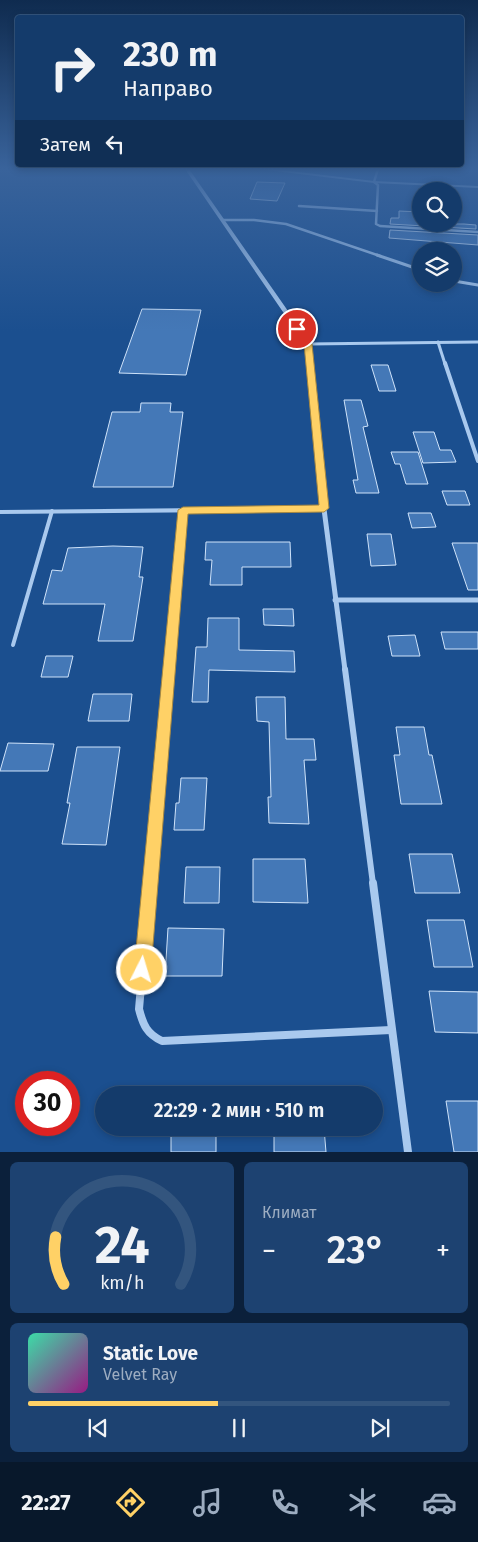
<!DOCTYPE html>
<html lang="ru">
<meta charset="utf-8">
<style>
:root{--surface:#143b6b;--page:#1d4271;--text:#f1f3f6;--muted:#9dadc1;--line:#33557e;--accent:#ffd166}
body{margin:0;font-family:"Fira Sans",sans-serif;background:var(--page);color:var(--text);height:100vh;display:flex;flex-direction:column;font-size:19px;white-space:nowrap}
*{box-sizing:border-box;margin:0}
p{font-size:16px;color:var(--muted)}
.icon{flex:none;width:28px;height:28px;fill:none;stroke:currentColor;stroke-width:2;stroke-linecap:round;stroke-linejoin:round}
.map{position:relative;height:1152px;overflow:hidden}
.drawer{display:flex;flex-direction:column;gap:10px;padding:10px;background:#0b203b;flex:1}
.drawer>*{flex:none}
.banner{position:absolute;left:15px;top:15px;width:449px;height:152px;border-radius:5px;box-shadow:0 2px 8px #0003,0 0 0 1px var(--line);background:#143b6b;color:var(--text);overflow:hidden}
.tools{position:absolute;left:412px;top:182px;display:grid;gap:10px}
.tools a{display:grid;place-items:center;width:50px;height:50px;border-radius:50%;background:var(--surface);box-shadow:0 2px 8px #0003,0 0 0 1px var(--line);font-size:25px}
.speed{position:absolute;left:15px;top:1071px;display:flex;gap:10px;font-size:25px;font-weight:700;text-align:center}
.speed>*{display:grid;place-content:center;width:65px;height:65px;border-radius:50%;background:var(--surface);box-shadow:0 2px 8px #0003,0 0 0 1px var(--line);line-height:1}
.speed .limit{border:8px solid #d22;background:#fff;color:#111}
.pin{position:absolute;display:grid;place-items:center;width:42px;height:42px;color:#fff;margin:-21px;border:2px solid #fff;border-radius:50%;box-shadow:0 1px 5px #0007}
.me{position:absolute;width:55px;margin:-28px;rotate:5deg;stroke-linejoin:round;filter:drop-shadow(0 0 4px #0008)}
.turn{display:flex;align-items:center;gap:18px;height:105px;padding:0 25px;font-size:22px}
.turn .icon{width:65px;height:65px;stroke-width:2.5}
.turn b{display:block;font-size:35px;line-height:42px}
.then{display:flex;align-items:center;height:48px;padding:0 25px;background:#0003;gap:10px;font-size:19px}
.big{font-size:38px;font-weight:600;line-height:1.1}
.drawer .tile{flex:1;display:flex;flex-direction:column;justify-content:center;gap:8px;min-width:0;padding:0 18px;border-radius:8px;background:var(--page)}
.drawer .dial{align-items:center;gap:0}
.dial svg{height:130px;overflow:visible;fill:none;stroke:var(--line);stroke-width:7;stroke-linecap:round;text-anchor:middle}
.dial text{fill:var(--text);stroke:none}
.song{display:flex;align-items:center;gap:15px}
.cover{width:60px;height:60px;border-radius:8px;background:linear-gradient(135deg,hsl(160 70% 55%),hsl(310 70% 35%))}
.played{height:5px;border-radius:2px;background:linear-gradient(90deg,var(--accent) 45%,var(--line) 45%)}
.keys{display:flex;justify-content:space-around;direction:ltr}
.heat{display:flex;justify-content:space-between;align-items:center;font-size:28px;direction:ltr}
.drawer .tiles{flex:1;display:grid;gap:10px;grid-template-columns:1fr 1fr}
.tile:last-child{grid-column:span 2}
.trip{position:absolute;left:95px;top:1086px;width:288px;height:50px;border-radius:25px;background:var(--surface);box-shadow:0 2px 8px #0003,0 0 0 1px var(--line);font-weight:600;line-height:50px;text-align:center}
.tabs{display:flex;height:80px;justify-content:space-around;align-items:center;background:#08182b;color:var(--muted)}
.tabs .icon{width:35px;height:35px}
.tabs .active{color:var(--accent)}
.tabs b{font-size:22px;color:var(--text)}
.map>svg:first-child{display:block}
.building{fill:#4478b7;stroke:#cfe3fa}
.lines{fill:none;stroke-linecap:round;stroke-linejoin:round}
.service{stroke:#a9c9ee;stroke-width:4}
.minor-far5{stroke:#a9c9ee;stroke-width:2.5}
.minor-far4{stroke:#a9c9ee;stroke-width:3}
.minor-far3{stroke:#a9c9ee;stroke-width:4}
.minor-far2{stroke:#a9c9ee;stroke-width:5}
.minor-far1{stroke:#a9c9ee;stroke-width:6}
.minor{stroke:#a9c9ee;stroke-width:8}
.tertiary{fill:#a9c9ee;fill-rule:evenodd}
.route{fill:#ffd166;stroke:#a68842}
</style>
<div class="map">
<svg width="478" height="1152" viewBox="0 0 478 1152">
<rect width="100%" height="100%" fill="#1b4f8f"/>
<g class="building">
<path d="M257,182L285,183L277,201L250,199Z"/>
<path d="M399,211L421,212V224H464L476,225V229L390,224L391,218H399Z"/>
<path d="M390,230L478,235V245L389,238Z"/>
<path d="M142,309L201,310L186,375L119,373Z"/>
<path d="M371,365H388L396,391H379Z"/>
<path d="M344,400H361L368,426L363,427L379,493H356L353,480H358Z"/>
<path d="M141,403H171L170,412H183L173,487H93L112,412H140Z"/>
<path d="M413,432H434L440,450H451L456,462L423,463Z"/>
<path d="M391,452H418L428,484H406L400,464H395Z"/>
<path d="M442,491H465L470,505H447Z"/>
<path d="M408,513H431L436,527L412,528Z"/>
<path d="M367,534H391L396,565L371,566Z"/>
<path d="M206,542H290L291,567H242V585H210L212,560H205Z"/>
<path d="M452,543H478V590H468Z"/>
<path d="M113,546L143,547L139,577H143L133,641H98L105,604H43L52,570L62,571L68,548Z"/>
<path d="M263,609H293L294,626L264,625Z"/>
<path d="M208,618H239V650L294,651L295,672L209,670L208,702H192L196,647H207Z"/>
<path d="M441,632H478V649H445Z"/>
<path d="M415,635L420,656H392L388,636Z"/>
<path d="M46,656H73L68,677H41Z"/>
<path d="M93,694H132L129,721H88Z"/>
<path d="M256,697H285L286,739H314L316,760H304L309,824L269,823L268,797H271L269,722L257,721Z"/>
<path d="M396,727H424L429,755H432L442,804H401L394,755H400Z"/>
<path d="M8,743L54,744L48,771H0Z"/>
<path d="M77,747H120L106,845L62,844L70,803H67Z"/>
<path d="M181,778H207L204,830H174L176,803H179Z"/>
<path d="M409,854H452L460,893H415Z"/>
<path d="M253,859H305L308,903L253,902Z"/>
<path d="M186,867H220L219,903H184Z"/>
<path d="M427,920H464L473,967H434Z"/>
<path d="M168,928L224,929L222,976H165Z"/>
<path d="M429,991L478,992V1033L435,1032Z"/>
<path d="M446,1101H478V1152H454Z"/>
<rect x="171" y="1128" width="45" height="24"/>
<path d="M274,1128H324L326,1152H274Z"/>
</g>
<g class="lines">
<path class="service" d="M13,645L52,511"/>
<g class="minor-far5">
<path d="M378,169L374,182L378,185L376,224L380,226L478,232"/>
<path d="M299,206L377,211"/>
<path d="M222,220H254L286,224L380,256"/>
</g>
<g class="minor-far4">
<path d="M377,255L421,270"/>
<path d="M454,281L478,285"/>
<path d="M438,342L445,364"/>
<path d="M308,344L478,342"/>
</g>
<path class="minor-far3" d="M445,363L478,461"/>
<g class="minor-far2">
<path d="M324,509L345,670"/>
<path d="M335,600H478"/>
<path d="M169,670L183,511"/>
</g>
<g class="minor-far1">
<path d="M345,669L373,884"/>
<path d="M150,884L169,669"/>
</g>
<g class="minor">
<path d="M150,883L139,1009C143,1025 147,1034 162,1041L391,1030"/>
<path d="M373,883L408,1152"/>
</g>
<g class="tertiary">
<path d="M185,169H189L311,344L328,509L324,511L0,514V510L320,507L305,344Z"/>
<path d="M258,169H273L374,181L478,186V188L374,183Z"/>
</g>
</g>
<linearGradient id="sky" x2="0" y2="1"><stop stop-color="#0f2b4f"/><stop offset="0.51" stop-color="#39639b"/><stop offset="1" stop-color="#39639b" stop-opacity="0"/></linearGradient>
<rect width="478" height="331" fill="url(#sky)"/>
<path class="route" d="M294,327H300L312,344L329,508L324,512L188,514L151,970L149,976L142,979L136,976L134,970L178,510L183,507L319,505L304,344L293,329Z"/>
</svg>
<div class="tools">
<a><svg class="icon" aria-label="search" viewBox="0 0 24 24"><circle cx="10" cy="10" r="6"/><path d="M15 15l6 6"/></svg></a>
<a><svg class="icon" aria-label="layers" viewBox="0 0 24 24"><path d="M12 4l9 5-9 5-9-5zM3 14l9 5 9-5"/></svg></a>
</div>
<div class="speed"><div class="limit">30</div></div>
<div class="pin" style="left:297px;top:329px;background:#d93025"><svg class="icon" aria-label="arrive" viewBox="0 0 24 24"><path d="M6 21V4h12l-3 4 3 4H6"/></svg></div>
<svg class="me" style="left:142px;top:970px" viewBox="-20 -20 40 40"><circle r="17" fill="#ffd166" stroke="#fff" stroke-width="3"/><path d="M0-11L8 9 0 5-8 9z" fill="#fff"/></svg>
<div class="trip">22:29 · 2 мин · 510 m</div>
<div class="banner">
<div class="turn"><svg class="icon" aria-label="right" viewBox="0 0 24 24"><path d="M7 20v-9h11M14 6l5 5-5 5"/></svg><div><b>230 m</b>Направо</div></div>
<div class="then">Затем<svg class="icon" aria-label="left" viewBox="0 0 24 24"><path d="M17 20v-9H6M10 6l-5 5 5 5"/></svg></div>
</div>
</div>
<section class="drawer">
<div class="tiles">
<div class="tile dial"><svg viewBox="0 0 100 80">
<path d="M14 69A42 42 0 1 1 86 69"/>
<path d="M14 69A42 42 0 0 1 9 40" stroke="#ffd166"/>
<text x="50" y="56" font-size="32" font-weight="700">24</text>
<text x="50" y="72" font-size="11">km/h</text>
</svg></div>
<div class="tile"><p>Климат</p>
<div class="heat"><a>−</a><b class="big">23°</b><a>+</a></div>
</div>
<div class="tile">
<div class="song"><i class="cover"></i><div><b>Static Love</b><p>Velvet Ray</p></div></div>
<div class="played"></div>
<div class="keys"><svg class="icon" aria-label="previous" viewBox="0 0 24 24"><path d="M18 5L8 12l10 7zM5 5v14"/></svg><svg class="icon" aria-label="pause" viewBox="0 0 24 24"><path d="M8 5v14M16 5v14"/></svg><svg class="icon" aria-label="next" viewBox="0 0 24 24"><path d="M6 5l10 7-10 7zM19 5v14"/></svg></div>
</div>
</div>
</section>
<nav class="tabs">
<b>22:27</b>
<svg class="icon active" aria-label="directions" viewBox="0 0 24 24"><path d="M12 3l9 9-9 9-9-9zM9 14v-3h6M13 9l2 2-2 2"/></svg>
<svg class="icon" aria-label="music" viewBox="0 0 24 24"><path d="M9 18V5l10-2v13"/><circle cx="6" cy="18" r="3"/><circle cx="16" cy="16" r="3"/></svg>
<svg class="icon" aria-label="phone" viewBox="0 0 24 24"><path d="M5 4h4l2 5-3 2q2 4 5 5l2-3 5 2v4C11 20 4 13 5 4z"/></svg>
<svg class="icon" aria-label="climate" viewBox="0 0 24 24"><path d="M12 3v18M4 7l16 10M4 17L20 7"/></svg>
<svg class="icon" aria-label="car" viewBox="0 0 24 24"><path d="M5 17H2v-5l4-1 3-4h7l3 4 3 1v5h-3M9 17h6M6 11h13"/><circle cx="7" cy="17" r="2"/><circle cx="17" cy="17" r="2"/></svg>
</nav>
